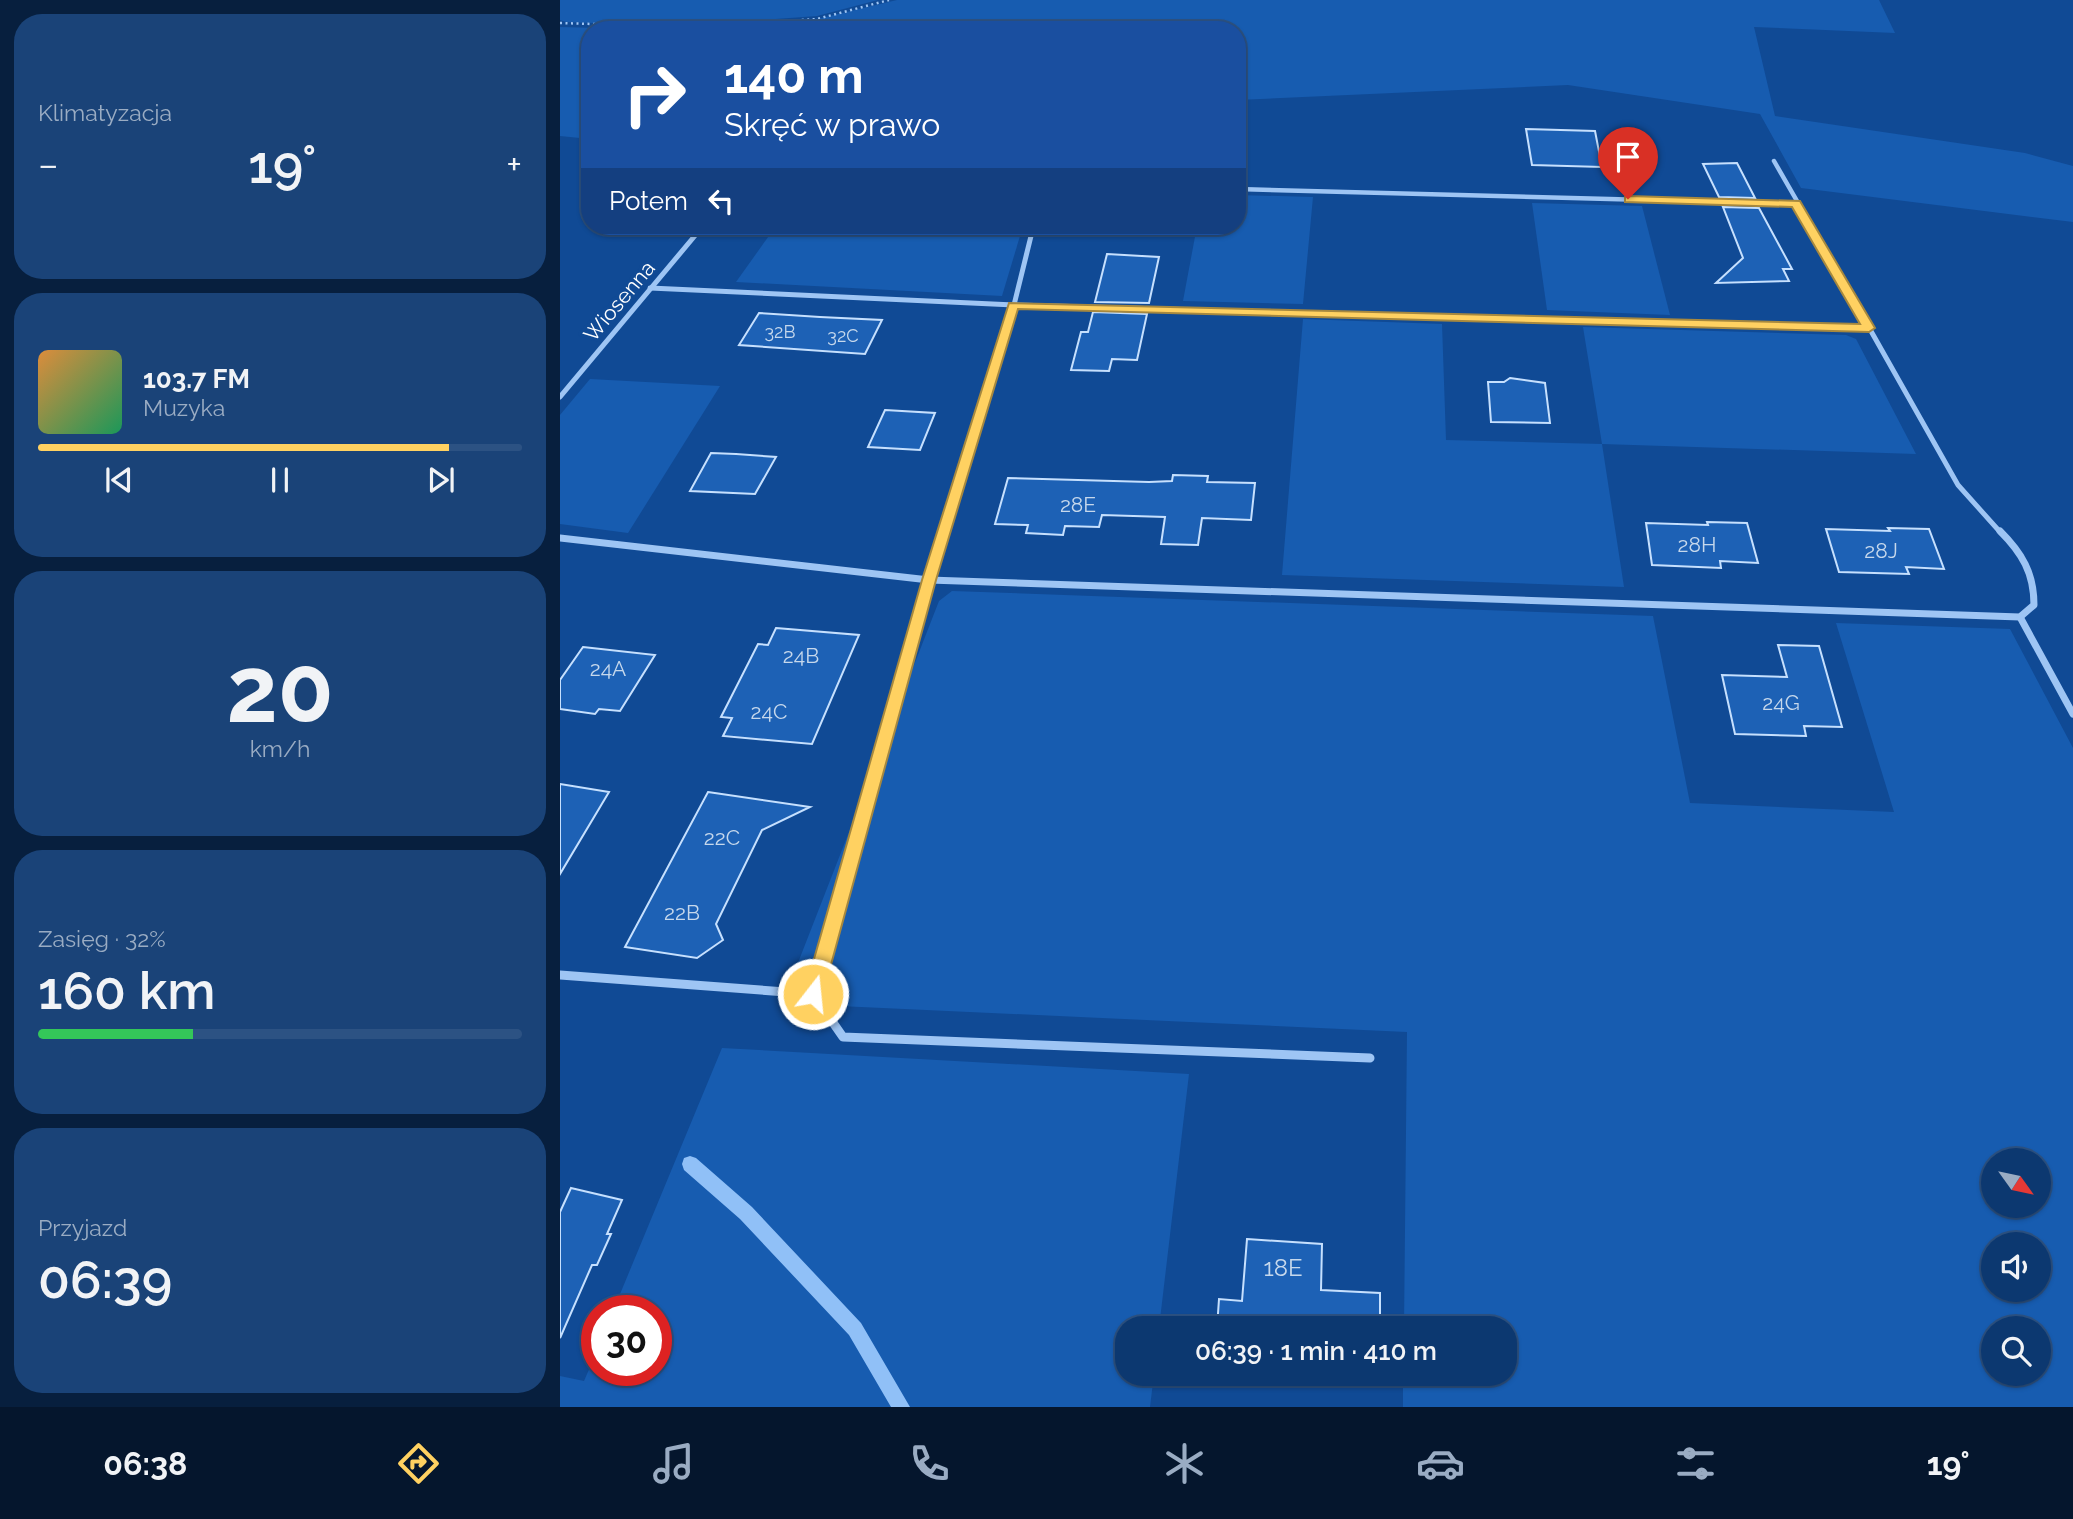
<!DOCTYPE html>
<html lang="pl">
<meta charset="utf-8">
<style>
:root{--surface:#0c3870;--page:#1a4378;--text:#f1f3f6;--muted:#9aacc3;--line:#2c5283;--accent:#ffd161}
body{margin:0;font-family:Raleway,sans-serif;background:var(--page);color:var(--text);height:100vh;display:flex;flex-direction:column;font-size:26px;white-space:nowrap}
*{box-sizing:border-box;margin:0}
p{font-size:23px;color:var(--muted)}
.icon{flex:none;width:38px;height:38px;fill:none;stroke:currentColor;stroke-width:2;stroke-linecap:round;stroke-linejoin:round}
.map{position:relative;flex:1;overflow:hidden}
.details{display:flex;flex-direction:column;gap:14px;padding:14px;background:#071f3e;width:560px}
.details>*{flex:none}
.guide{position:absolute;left:21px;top:21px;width:665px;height:214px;border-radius:28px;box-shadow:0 2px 5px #0004,0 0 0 2px var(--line);background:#1a4fa0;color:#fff;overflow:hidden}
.needle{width:46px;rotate:123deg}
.tools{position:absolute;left:1421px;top:1148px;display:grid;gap:14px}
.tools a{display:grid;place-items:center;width:70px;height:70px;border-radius:50%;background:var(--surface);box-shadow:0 2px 5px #0004,0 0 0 2px var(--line);font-size:35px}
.speed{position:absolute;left:21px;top:1295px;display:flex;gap:14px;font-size:35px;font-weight:700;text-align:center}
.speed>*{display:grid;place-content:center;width:91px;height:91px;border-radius:50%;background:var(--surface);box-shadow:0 2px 5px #0004,0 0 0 2px var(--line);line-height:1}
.speed .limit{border:10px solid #d22;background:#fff;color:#111}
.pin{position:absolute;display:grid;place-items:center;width:60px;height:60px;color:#fff;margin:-72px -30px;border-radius:50% 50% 50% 0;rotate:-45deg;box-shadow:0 0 7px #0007}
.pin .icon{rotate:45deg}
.me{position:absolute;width:77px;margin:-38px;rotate:16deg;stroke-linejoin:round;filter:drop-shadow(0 0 5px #0008)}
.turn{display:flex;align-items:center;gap:24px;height:147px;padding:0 28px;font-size:32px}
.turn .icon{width:91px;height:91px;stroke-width:2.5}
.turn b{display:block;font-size:49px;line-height:60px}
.then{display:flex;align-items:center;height:66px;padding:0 28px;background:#0003;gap:14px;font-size:26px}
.big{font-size:52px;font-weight:600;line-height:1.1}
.details .tile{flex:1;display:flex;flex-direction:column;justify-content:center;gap:10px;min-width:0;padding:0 24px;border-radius:28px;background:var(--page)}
.details .dial{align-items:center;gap:0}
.dial b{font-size:91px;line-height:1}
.song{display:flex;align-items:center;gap:21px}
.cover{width:84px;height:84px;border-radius:10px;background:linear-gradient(135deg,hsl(30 70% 55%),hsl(150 70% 35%))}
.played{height:7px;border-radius:4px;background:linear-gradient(90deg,var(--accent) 85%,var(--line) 85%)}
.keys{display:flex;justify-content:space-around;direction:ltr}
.heat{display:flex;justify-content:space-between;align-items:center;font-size:38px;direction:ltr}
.charge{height:10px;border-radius:5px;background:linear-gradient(90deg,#34c759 32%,var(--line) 0)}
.trip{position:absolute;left:555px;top:1316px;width:402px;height:70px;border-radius:28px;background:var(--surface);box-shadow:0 2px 5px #0004,0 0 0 2px var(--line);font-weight:600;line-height:70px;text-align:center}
.tab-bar{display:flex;height:112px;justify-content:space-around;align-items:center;background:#05162d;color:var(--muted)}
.tab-bar .icon{width:49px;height:49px}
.tab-bar .active{color:var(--accent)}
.tab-bar b{font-size:32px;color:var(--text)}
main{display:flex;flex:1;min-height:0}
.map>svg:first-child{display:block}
.green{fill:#175cb0;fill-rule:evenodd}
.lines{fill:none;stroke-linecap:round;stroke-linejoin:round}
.stream{fill:#90c0f7;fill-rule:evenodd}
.building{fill:#1d61b5;stroke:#c6e0fe;stroke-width:2}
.path{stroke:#9ec5f4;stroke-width:2.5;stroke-dasharray:2 3.5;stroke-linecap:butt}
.street-far3{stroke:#9ec5f4;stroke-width:4.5}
.street-far2{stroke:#9ec5f4;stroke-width:5}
.street-far1{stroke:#9ec5f4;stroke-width:7}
.street{stroke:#9ec5f4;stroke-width:9}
.route{fill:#ffd161;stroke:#a6883f;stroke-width:2}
.labels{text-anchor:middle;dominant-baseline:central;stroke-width:7;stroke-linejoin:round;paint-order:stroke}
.far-number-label{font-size:18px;fill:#c6d8ec}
.far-street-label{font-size:21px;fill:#fff;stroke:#104a95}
.number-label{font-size:21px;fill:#c6d8ec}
.near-number-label{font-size:24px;fill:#c6d8ec}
</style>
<main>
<section class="details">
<div class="tile"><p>Klimatyzacja</p>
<div class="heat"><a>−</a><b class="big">19°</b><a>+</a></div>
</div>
<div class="tile">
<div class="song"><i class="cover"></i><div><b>103.7 FM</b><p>Muzyka</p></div></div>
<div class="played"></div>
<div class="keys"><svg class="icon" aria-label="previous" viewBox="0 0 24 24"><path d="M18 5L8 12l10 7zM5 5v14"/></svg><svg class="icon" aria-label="pause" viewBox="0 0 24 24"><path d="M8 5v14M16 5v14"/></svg><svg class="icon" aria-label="next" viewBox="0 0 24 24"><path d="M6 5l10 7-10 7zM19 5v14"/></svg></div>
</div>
<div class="tile dial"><b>20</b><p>km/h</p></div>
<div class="tile"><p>Zasięg · 32%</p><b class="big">160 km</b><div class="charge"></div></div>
<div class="tile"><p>Przyjazd</p><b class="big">06:39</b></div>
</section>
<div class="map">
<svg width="1513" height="1407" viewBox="0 0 1513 1407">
<rect width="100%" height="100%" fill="#104a95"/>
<g class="green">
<path d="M0,0H318L257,16L120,26L6,22L0,20Z"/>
<path d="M337,0H1319L1335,33L1194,27L1215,116L1465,153L1513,166V222L1241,188L1200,114L1008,85L677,100V30H522L525,21L477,30H224L243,28L245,22Z"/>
<path d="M0,27L77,29L30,30V139L0,136Z"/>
<path d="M677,195L753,197L743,304L623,301L637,226H677Z"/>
<path d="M972,203L1082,206L1110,315L987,310Z"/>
<path d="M216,226H463L442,296L176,282Z"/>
<path d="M743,319L882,324L886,440L1042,444L1023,327L1286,335L1296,339L1356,454L1042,444L1064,587L722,575Z"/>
<path d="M30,379L160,386L68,533L0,524V415Z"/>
<path d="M392,591L1093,616L1130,803L1334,812L1276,623L1450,629L1513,748V1407H843V1374H945V1328H844L847,1032L236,1004L227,991L379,601ZM1433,1160H1479V1206H1433ZM1433,1244H1479V1290H1433ZM1433,1328H1479V1374H1433Z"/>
<path d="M162,1048L629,1074L599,1328H567V1374H594L590,1407H0V1376L24,1381L37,1351V1370H96V1311H53Z"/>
</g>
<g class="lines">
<path class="stream" d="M130,1156L136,1158L192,1207L301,1323L350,1407H331L289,1335L180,1219L124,1170L122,1164L124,1158Z"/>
</g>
<g class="building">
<path d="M966,129L1035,131L1042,167L972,165Z"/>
<path d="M1177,163L1195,198L1159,197L1143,164Z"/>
<path d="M1163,207L1199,208L1232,269H1223L1229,281L1156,283L1183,258Z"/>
<path d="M547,254L599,257L589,303L535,302Z"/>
<path d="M533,312L587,314L577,360L552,359L549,371L511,370L521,332H528Z"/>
<path d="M199,313L260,317L322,320L305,354L179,345Z"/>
<path d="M950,378L985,383L990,423L931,422L928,382H944Z"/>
<path d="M325,410L375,413L360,450L308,447Z"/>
<path d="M151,453L176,454L216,457L195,494L130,491Z"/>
<path d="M613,475L648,476L647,482L695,483L691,520L642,518L638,545L601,544L605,517L542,515L539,527L505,526L503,535L466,533L468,525L435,524L448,478L589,482L612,481Z"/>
<path d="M1147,522L1187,523L1198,563L1160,561L1161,568L1092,565L1086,523L1148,525Z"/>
<path d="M1328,528L1369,529L1384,569L1346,567L1349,574L1279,572L1266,529L1330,531Z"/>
<path d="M216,628L299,635L252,744L163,736L172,718L161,717L198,644L208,645Z"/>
<path d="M1218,645L1259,646L1282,727L1244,726L1246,736L1175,734L1162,675L1227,677Z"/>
<path d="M23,647L95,655L60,711L39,709L35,714L0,709V680Z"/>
<path d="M0,784L49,792L0,874Z"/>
<path d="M148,792L250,807L202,830L156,924L163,940L137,958L65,947Z"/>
<path d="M11,1188L62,1200L47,1234H51L37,1265H32L0,1338V1212Z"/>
<path d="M687,1239L762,1244L761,1290L820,1293V1328H657L659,1299L682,1301Z"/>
<path d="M708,1374H820V1381L779,1378Z"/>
</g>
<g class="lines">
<path class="path" d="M0,23L132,27L257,19L329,0"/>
<g class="street-far3">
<path d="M1214,161L1256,234"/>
<path d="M677,189L1236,204"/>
<path d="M136,234L143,226"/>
<path d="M472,234L474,226"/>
</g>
<g class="street-far2">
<path d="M1255,232L1398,485L1441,533"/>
<path d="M90,288L454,305L1309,328"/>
<path d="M0,397L138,232"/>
<path d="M383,533L454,305L472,232"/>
</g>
<g class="street-far1">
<path d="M0,538L369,580L1460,617L1474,605C1474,573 1462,553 1440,531"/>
<path d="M1460,617L1513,714"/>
<path d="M275,916L384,531"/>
</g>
<g class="street">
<path d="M0,975L253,994L283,1037L810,1058"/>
<path d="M253,994L275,915"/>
</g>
</g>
<path class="route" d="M1068,196L1240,201L1315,328L1309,332L458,309L376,580L263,994L260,1001L253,1003L246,1001L244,994L362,580L449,303L1300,324L1232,207L1065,202V197Z"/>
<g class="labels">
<g class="far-number-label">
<text x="220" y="331">32B</text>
<text x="283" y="335">32C</text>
</g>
<g class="far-street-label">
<text transform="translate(59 301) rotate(-50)">Wiosenna</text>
</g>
<g class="number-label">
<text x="518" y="504">28E</text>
<text x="1137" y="544">28H</text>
<text x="1321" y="550">28J</text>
<text x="241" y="655">24B</text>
<text x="48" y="668">24A</text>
<text x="1221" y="702">24G</text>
<text x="209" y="711">24C</text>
<text x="162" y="837">22C</text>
<text x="122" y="912">22B</text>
</g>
<g class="near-number-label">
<text x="723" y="1267">18E</text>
</g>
</g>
</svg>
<div class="tools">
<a><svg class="needle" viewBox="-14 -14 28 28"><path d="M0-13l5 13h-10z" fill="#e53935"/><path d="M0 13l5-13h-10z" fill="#9aacc3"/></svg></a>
<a><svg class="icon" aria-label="sound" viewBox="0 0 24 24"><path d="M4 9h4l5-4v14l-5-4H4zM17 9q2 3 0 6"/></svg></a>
<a><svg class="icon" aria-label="search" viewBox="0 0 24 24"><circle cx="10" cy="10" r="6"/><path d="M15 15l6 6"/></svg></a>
</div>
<div class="speed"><div class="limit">30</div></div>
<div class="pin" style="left:1068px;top:199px;background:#d93025"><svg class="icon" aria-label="arrive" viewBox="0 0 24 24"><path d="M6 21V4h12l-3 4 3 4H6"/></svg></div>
<svg class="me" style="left:253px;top:994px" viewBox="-20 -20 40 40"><circle r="17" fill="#ffd161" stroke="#fff" stroke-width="3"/><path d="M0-11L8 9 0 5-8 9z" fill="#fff"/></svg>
<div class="trip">06:39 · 1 min · 410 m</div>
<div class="guide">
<div class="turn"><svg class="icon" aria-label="right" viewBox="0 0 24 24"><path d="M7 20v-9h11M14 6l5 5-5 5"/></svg><div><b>140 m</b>Skręć w prawo</div></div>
<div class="then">Potem<svg class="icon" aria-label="left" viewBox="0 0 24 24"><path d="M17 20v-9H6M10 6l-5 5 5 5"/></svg></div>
</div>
</div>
</main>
<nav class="tab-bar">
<b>06:38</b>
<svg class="icon active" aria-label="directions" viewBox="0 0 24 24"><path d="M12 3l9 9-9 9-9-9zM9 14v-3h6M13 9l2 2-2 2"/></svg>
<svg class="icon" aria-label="music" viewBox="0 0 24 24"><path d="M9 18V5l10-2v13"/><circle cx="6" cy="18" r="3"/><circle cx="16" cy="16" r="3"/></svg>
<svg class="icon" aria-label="phone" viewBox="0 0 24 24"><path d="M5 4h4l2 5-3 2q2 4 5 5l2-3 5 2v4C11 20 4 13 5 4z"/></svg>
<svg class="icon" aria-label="climate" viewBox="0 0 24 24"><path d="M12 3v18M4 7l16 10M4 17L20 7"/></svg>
<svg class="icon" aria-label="car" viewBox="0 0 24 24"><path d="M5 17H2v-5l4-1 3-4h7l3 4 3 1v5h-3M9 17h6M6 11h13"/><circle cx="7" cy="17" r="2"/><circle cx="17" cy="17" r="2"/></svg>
<svg class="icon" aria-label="filters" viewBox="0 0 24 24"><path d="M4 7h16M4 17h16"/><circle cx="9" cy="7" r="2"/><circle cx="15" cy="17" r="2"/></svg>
<b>19°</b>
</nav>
